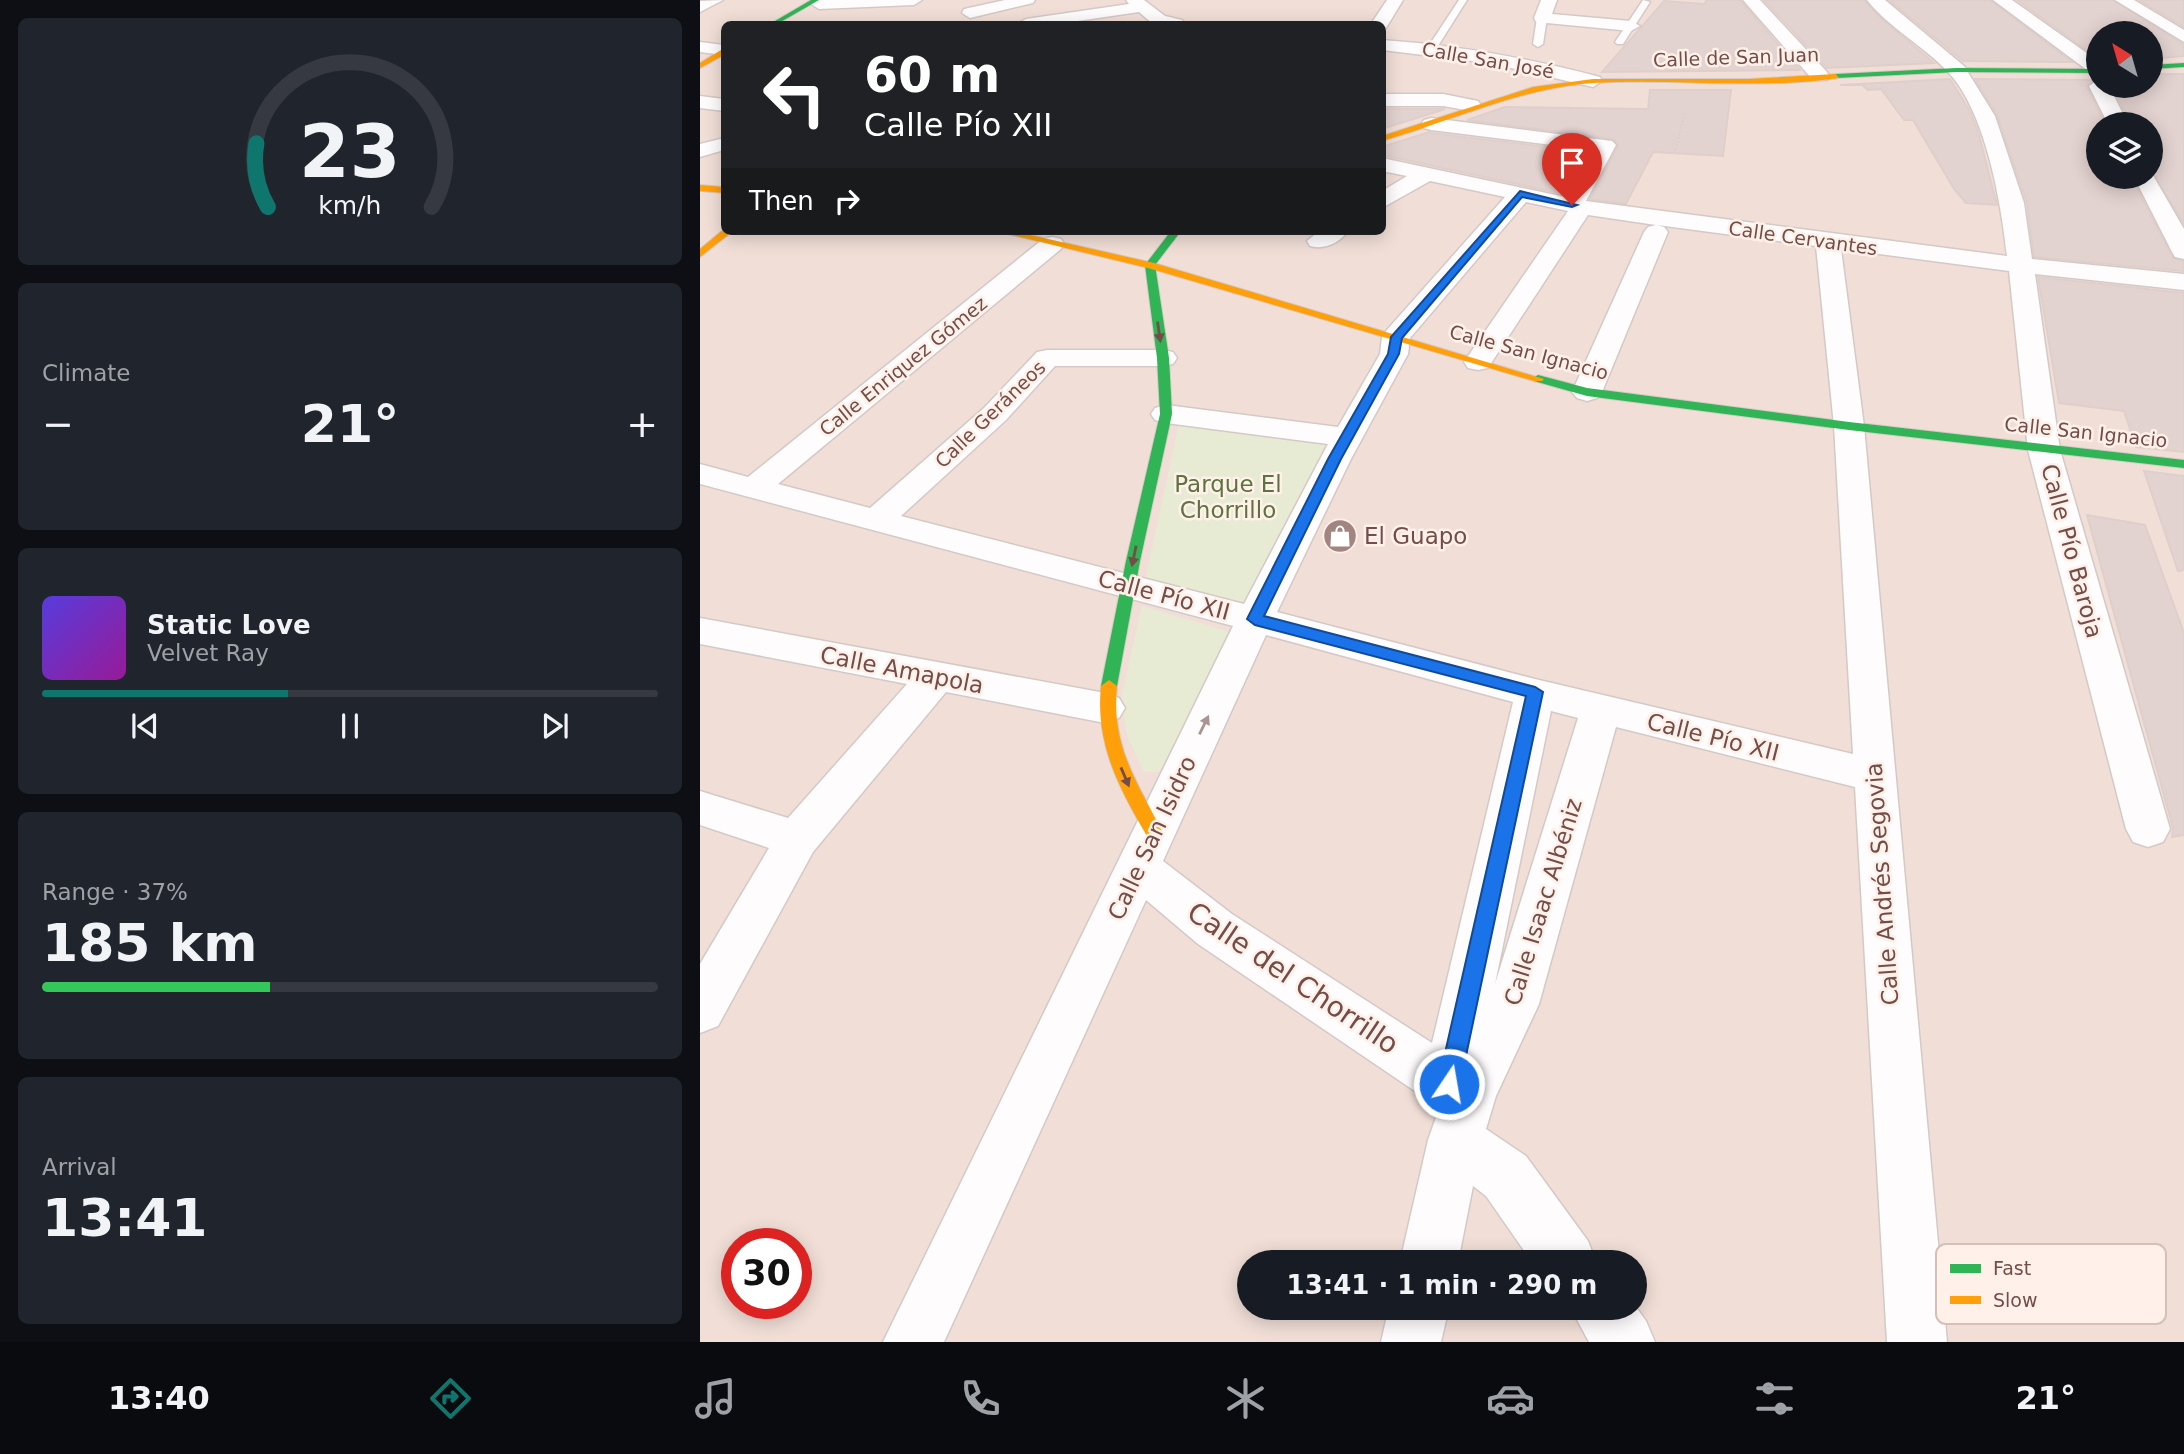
<!DOCTYPE html>
<meta charset="utf-8">
<style>
:root{--surface:#171b24;--page:#20242c;--text:#f1f3f6;--muted:#9ea1a6;--line:#363941;--accent:#0f766e}
body{margin:0;font-family:"DejaVu Sans",sans-serif;background:var(--page);color:var(--text);height:100vh;display:flex;flex-direction:column;font-size:26px;white-space:nowrap}
*{box-sizing:border-box;margin:0}
p{font-size:23px;color:var(--muted)}
.icon{flex:none;width:38px;height:38px;fill:none;stroke:currentColor;stroke-width:2;stroke-linecap:round;stroke-linejoin:round}
.map{position:relative;flex:1;overflow:hidden}
.drawer{display:flex;flex-direction:column;gap:18px;padding:18px;background:#0d0f14;width:700px}
.drawer>*{flex:none}
.guide{position:absolute;left:21px;top:21px;width:665px;height:214px;border-radius:10px;box-shadow:0 4px 18px #0003;background:#202124;color:#fff;overflow:hidden}
.needle{width:46px;rotate:323deg}
.fabs{position:absolute;left:1386px;top:21px;display:grid;gap:14px}
.fabs a{display:grid;place-items:center;width:77px;height:77px;border-radius:50%;background:var(--surface);box-shadow:0 4px 18px #0003;font-size:35px}
.speed{position:absolute;left:21px;top:1228px;display:flex;gap:14px;font-size:35px;font-weight:700;text-align:center}
.speed>*{display:grid;place-content:center;width:91px;height:91px;border-radius:50%;background:var(--surface);box-shadow:0 4px 18px #0003;line-height:1}
.speed .limit{border:10px solid #d22;background:#fff;color:#111}
.pin{position:absolute;display:grid;place-items:center;width:60px;height:60px;color:#fff;margin:-72px -30px;border-radius:50% 50% 50% 0;rotate:-45deg;box-shadow:0 0 7px #0007}
.pin .icon{rotate:45deg}
.me{position:absolute;width:77px;margin:-38px;rotate:12deg;stroke-linejoin:round;filter:drop-shadow(0 0 5px #0008)}
.turn{display:flex;align-items:center;gap:24px;height:147px;padding:0 28px;font-size:32px}
.turn .icon{width:91px;height:91px;stroke-width:2.5}
.turn b{display:block;font-size:49px;line-height:60px}
.then{display:flex;align-items:center;height:66px;padding:0 28px;background:#0003;gap:14px;font-size:26px}
.big{font-size:52px;font-weight:700;line-height:1.1}
.drawer .tile{flex:1;display:flex;flex-direction:column;justify-content:center;gap:10px;min-width:0;padding:0 24px;border-radius:10px;background:var(--page)}
.drawer .dial{align-items:center;gap:0}
.dial svg{height:182px;overflow:visible;fill:none;stroke:var(--line);stroke-width:7;stroke-linecap:round;text-anchor:middle}
.dial text{fill:var(--text);stroke:none}
.song{display:flex;align-items:center;gap:21px}
.cover{width:84px;height:84px;border-radius:10px;background:linear-gradient(135deg,hsl(250 70% 55%),hsl(300 70% 35%))}
.played{height:7px;border-radius:4px;background:linear-gradient(90deg,var(--accent) 40%,var(--line) 40%)}
.keys{display:flex;justify-content:space-around;direction:ltr}
.heat{display:flex;justify-content:space-between;align-items:center;font-size:38px;direction:ltr}
.charge{height:10px;border-radius:5px;background:linear-gradient(90deg,#34c759 37%,var(--line) 0)}
.trip{position:absolute;left:537px;top:1250px;width:410px;height:70px;border-radius:35px;background:var(--surface);box-shadow:0 4px 18px #0003;font-weight:700;line-height:70px;text-align:center}
.dock{display:flex;height:112px;justify-content:space-around;align-items:center;background:#090b0e;color:var(--muted)}
.dock .icon{width:49px;height:49px}
.dock .current{color:var(--accent)}
.dock b{font-size:32px;color:var(--text)}
main{display:flex;flex:1;min-height:0}
.map>svg:first-child{display:block}
.residential{fill:#f1dfd7;fill-rule:evenodd}
.green{fill:#e8ebd3}
.building{fill:#e3d3d0;stroke:#dfcfcb;stroke-width:2}
.lines{fill:none;stroke-linecap:round;stroke-linejoin:round}
.lane-casing{stroke:#d4c9c6;stroke-width:3}
.street-casing{stroke:#d4c9c6;stroke-width:3}
.fast-casing{stroke:#d6cac7;stroke-width:2}
.slow-casing{stroke:#d6cac7;stroke-width:2}
.path-far1{stroke:#d8ccc9;stroke-width:2;stroke-dasharray:1 2.5;stroke-linecap:butt}
.path{stroke:#d8ccc9;stroke-width:2.5;stroke-dasharray:1 3.5;stroke-linecap:butt}
.lane{fill:#fefcfc;fill-rule:evenodd}
.street{fill:#fefcfc;fill-rule:evenodd}
.fast{fill:#30b455;fill-rule:evenodd}
.slow{fill:#ff9f0a;fill-rule:evenodd}
.oneway{fill:#744d49}
.oneway2{fill:#ab9391}
.route{fill:#1a73e8;stroke:#114b97;stroke-width:2}
.labels{text-anchor:middle;dominant-baseline:central;stroke-width:5;stroke-linejoin:round;paint-order:stroke}
.far-street-label{font-size:19px;fill:#744d49;stroke:#fff1e9}
.park-label{font-size:23px;fill:#5c743e;stroke:#fff1e9}
.poi-label{font-size:23px;fill:#744d49;stroke:#fff1e9;text-anchor:start}
.street-label{font-size:23px;fill:#744d49;stroke:#fff1e9}
.near-street-label{font-size:28px;fill:#744d49;stroke:#fff1e9}
.key{fill:#fff1e9;stroke:#d5c0b9;stroke-width:2}
.key-label{font-size:19px;fill:#744d49}
</style>
<main>
<section class="drawer">
<div class="tile dial"><svg viewBox="0 0 100 80">
<path d="M14 69A42 42 0 1 1 86 69"/>
<path d="M14 69A42 42 0 0 1 9 41" stroke="#0f766e"/>
<text x="50" y="56" font-size="32" font-weight="700">23</text>
<text x="50" y="72" font-size="11">km/h</text>
</svg></div>
<div class="tile"><p>Climate</p>
<div class="heat"><a>−</a><b class="big">21°</b><a>+</a></div>
</div>
<div class="tile">
<div class="song"><i class="cover"></i><div><b>Static Love</b><p>Velvet Ray</p></div></div>
<div class="played"></div>
<div class="keys"><svg class="icon" aria-label="previous" viewBox="0 0 24 24"><path d="M18 5L8 12l10 7zM5 5v14"/></svg><svg class="icon" aria-label="pause" viewBox="0 0 24 24"><path d="M8 5v14M16 5v14"/></svg><svg class="icon" aria-label="next" viewBox="0 0 24 24"><path d="M6 5l10 7-10 7zM19 5v14"/></svg></div>
</div>
<div class="tile"><p>Range · 37%</p><b class="big">185 km</b><div class="charge"></div></div>
<div class="tile"><p>Arrival</p><b class="big">13:41</b></div>
</section>
<div class="map">
<svg width="1484" height="1342" viewBox="0 0 1484 1342">
<rect width="100%" height="100%" fill="#f6ede9"/>
<path class="residential" d="M0,0H1484V1342H0ZM24,24H682V231H24ZM1398,33H1451V86H1398ZM1398,124H1451V177H1398ZM37,1244H96V1304H37ZM550,1262H934V1307H550Z"/>
<g class="green">
<path d="M479,424L629,443L544,604L446,577Z"/>
<path d="M442,606L533,633L459,772H444L428,738L421,701Z"/>
</g>
<g class="building">
<path d="M1007,0H1040L1100,70L902,72L964,1L1004,4Z"/>
<path d="M1064,0H1164L1184,21L1234,63L1127,68Z"/>
<path d="M1189,0H1290L1372,62L1263,61Z"/>
<path d="M1317,0H1413L1484,45V56L1451,59V33H1398V58Z"/>
<path d="M1439,0H1484V27Z"/>
<path d="M1451,74H1484V224L1451,170V124H1431L1412,86H1451Z"/>
<path d="M1250,79L1270,111L1279,135L1297,205L1266,203L1254,189L1213,120H1204L1181,89L1168,90L1162,85H1140Z"/>
<path d="M1275,79L1394,80L1387,87L1405,124H1398V177H1431L1473,258L1484,261V271L1334,257L1327,203L1297,115Z"/>
<path d="M950,90H1031L1023,156L953,152L926,204L890,199L918,146L914,139L767,120L805,107L948,109Z"/>
<path d="M682,109H745L682,129Z"/>
<path d="M729,132L731,133L888,152L864,194L682,155V147Z"/>
<path d="M1338,277L1484,293V452L1436,447L1424,411L1359,403Z"/>
<path d="M1444,471L1484,476V570L1478,571Z"/>
<path d="M1387,515L1445,525L1484,633V835L1472,837L1473,828Z"/>
</g>
<g class="lines">
<g class="lane-casing">
<g id="lane">
<path d="M759,0H767L738,46H732L730,44Z"/>
<path d="M943,0L950,2L923,44H917L915,42Z"/>
<path d="M842,15L847,18L843,44L838,47L833,44L837,18Z"/>
</g>
</g>
<g class="street-casing">
<g id="street">
<path d="M23,0L0,12V1Z"/>
<path d="M115,0H222L214,5L119,9L111,4Z"/>
<path d="M305,0H335L333,3L270,18L262,13L264,9Z"/>
<path d="M426,0H444L465,16L482,20L485,24H453L439,12L357,24H317L326,19L429,4Z"/>
<path d="M687,0H703L686,28H682V24H671Z"/>
<path d="M841,0H857L852,14L931,21L940,26L931,31L836,22L834,18Z"/>
<path d="M1043,0H1060L1127,72L1129,76L1127,80H1113Z"/>
<path d="M1167,0H1185L1264,66L1295,116L1324,203L1332,259L1484,274V290L1335,274L1360,450L1470,829L1463,842L1448,847L1433,842L1426,829L1328,450L1309,271L1141,249L1164,426L1247,1342H1187L1155,787L916,727L839,1004L796,1096L786,1129L826,1156L888,1241L896,1262H832L786,1196L773,1186L758,1262H700L728,1140L740,1106L731,1102L498,944L446,900L244,1342H183L533,626L0,484V464L48,477L343,239L352,237L361,239L364,244L361,249L78,484L170,508L284,408L337,352L347,350H463L473,352L477,358L473,364L463,366H355L306,420L201,516L544,604L628,444L466,423L455,420L451,414L455,408L466,405L638,427L680,354L682,337L686,331L805,197L730,181L682,208V191L707,176L682,171V158L865,197L892,150L731,130L724,128L721,124L724,120L731,118L912,141L916,145L886,201L1307,256C1301,203 1286,112 1248,72C1224,46 1189,28 1167,0ZM826,202L868,211L764,362L768,368L778,370L788,368L888,215L956,225L948,227L944,232L872,392L877,398L887,401L897,398L902,392L968,232L964,227L957,225L1116,246L1134,426L1153,754L835,679L577,612L651,459L708,354L710,338ZM566,635L813,702L732,1043L532,914L463,861ZM851,711L878,718L795,984Z"/>
<path d="M1293,0H1312L1398,61V74L1391,73Z"/>
<path d="M1415,0H1434L1484,30V42Z"/>
<path d="M682,40C756,45 828,58 900,77L902,81L893,87L789,63L682,50Z"/>
<path d="M0,42L24,45V55L0,52Z"/>
<path d="M1398,80V86H1409L1428,124H1408L1389,86Z"/>
<path d="M682,94H743L778,101L781,105L771,111L743,106H682Z"/>
<path d="M0,96L24,99V111L0,108Z"/>
<path d="M24,138V150L0,157V144Z"/>
<path d="M1451,172L1484,229V259L1475,257L1472,252L1434,177H1451Z"/>
<path d="M619,231H648C640,243 624,250 610,246L607,241Z"/>
<path d="M0,618L405,693L419,698L425,708L419,718L405,723L246,692L113,852L18,1026L0,1033V964L69,848L0,825V791L88,818L207,684L0,644Z"/>
<path d="M934,1304L946,1321L955,1342H889L870,1307H934Z"/>
<path d="M689,1307H749L741,1342H681Z"/>
</g>
</g>
<g class="fast-casing">
<g id="fast">
<path d="M111,0H119L77,24H70Z"/>
<path d="M1484,63V67L1451,69V65Z"/>
<path d="M1257,68L1398,69V73L1257,72L1136,78L1132,76L1136,74Z"/>
<path d="M471,231H481L455,265L469,358L472,414L440,561L417,686L409,692L401,686L426,561L460,414L457,358L445,265Z"/>
<path d="M838,375L887,388L1149,422L1484,460V468L1149,430L887,396L834,381L832,379Z"/>
</g>
</g>
<g class="slow-casing">
<g id="slow">
<path d="M21,50H24V55L0,68V63Z"/>
<path d="M1136,74L1139,78C1058,90 975,78 893,83C820,88 752,121 682,141V136L833,87L893,79H1048Z"/>
<path d="M0,185L24,187V193L0,191Z"/>
<path d="M24,229V231H33L0,257V249Z"/>
<path d="M295,231H313L454,263L844,379L842,381H834L448,268Z"/>
<path d="M409,680L417,686C411,746 436,780 462,831L459,836L453,838L447,836C419,788 395,743 401,686Z"/>
</g>
</g>
<path class="path-far1" d="M976,149L985,111"/>
<path class="path" d="M975,151L976,147"/>
<use href="#lane" class="lane"/>
<use href="#street" class="street"/>
<use href="#fast" class="fast"/>
<use href="#slow" class="slow"/>
</g>
<defs><path id="oneway-solid" d="M-6-.8H1V-3.2L6.5 0L1 3.2V.8H-6Z" transform="scale(1.75)"/></defs>
<g class="oneway">
<use href="#oneway-solid" transform="translate(459 332) rotate(82)"/>
<use href="#oneway-solid" transform="translate(434 556) rotate(102)"/>
<use href="#oneway-solid" transform="translate(425 777) rotate(67)"/>
</g>
<use class="oneway2" href="#oneway-solid" transform="translate(504 725) rotate(-64)"/>
<path class="route" d="M820,191L877,205L872,207L822,197L702,338L699,354L641,459L564,616L835,687L843,692L760,1084L757,1091L749,1094L742,1091L738,1084L826,696L555,625L547,619L628,459L688,354L691,337Z"/>
<defs>
<g id="shop-disc" transform="scale(1.75)"><circle r="9.5" fill="#a28581" stroke="#fff1e9"/><path d="M-5-2.5h2.3a2.7 3.5 0 0 1 5.4 0H5L5.5 6h-11ZM-1.5-2.5h3a1.5 2.3 0 0 0-3 0Z" fill="#fff"/></g>
</defs>
<g fill-rule="evenodd">
<use href="#shop-disc" x="640" y="536"/>
</g>
<g class="labels">
<g class="far-street-label">
<text transform="translate(1036 57) rotate(-2)">Calle de San Juan</text>
<text transform="translate(788 60) rotate(10)">Calle San José</text>
<text transform="translate(1103 238) rotate(8)">Calle Cervantes</text>
<text transform="translate(829 352) rotate(15)">Calle San Ignacio</text>
<text transform="translate(203 366) rotate(-39)">Calle Enriquez Gómez</text>
<text transform="translate(290 414) rotate(-44)">Calle Geráneos</text>
<text transform="translate(1386 432) rotate(6)">Calle San Ignacio</text>
</g>
<g class="park-label">
<text x="528" y="484">Parque El<tspan x="528" dy="26">Chorrillo</tspan></text>
</g>
<g class="poi-label">
<text x="664" y="536">El Guapo</text>
</g>
<g class="street-label">
<text transform="translate(1372 551) rotate(75)">Calle Pío Baroja</text>
<text transform="translate(464 595) rotate(15)">Calle Pío XII</text>
<text transform="translate(202 670) rotate(11)">Calle Amapola</text>
<text transform="translate(1013 737) rotate(14)">Calle Pío XII</text>
<text transform="translate(452 838) rotate(-65)">Calle San Isidro</text>
<text transform="translate(1182 884) rotate(-94)">Calle Andrés Segovia</text>
<text transform="translate(843 902) rotate(-73)">Calle Isaac Albéniz</text>
</g>
<g class="near-street-label">
<text transform="translate(593 978) rotate(34)">Calle del Chorrillo</text>
</g>
</g>
<rect x="1236" y="1244" width="230" height="80" rx="10" class="key"/>
<rect x="1250" y="1264" width="31" height="9" fill="#30b455"/>
<rect x="1250" y="1296" width="31" height="8" fill="#ff9f0a"/>
<g class="key-label">
<text x="1293" y="1275">Fast</text>
<text x="1293" y="1307">Slow</text>
</g>
</svg>
<div class="fabs">
<a><svg class="needle" viewBox="-14 -14 28 28"><path d="M0-13l5 13h-10z" fill="#e53935"/><path d="M0 13l5-13h-10z" fill="#9ea1a6"/></svg></a>
<a><svg class="icon" aria-label="layers" viewBox="0 0 24 24"><path d="M12 4l9 5-9 5-9-5zM3 14l9 5 9-5"/></svg></a>
</div>
<div class="speed"><div class="limit">30</div></div>
<div class="pin" style="left:872px;top:205px;background:#d93025"><svg class="icon" aria-label="arrive" viewBox="0 0 24 24"><path d="M6 21V4h12l-3 4 3 4H6"/></svg></div>
<svg class="me" style="left:749px;top:1084px" viewBox="-20 -20 40 40"><circle r="17" fill="#1a73e8" stroke="#fff" stroke-width="3"/><path d="M0-11L8 9 0 5-8 9z" fill="#fff"/></svg>
<div class="trip">13:41 · 1 min · 290 m</div>
<div class="guide">
<div class="turn"><svg class="icon" aria-label="left" viewBox="0 0 24 24"><path d="M17 20v-9H6M10 6l-5 5 5 5"/></svg><div><b>60 m</b>Calle Pío XII</div></div>
<div class="then">Then<svg class="icon" aria-label="right" viewBox="0 0 24 24"><path d="M7 20v-9h11M14 6l5 5-5 5"/></svg></div>
</div>
</div>
</main>
<nav class="dock">
<b>13:40</b>
<svg class="icon current" aria-label="directions" viewBox="0 0 24 24"><path d="M12 3l9 9-9 9-9-9zM9 14v-3h6M13 9l2 2-2 2"/></svg>
<svg class="icon" aria-label="music" viewBox="0 0 24 24"><path d="M9 18V5l10-2v13"/><circle cx="6" cy="18" r="3"/><circle cx="16" cy="16" r="3"/></svg>
<svg class="icon" aria-label="phone" viewBox="0 0 24 24"><path d="M5 4h4l2 5-3 2q2 4 5 5l2-3 5 2v4C11 20 4 13 5 4z"/></svg>
<svg class="icon" aria-label="climate" viewBox="0 0 24 24"><path d="M12 3v18M4 7l16 10M4 17L20 7"/></svg>
<svg class="icon" aria-label="car" viewBox="0 0 24 24"><path d="M5 17H2v-5l4-1 3-4h7l3 4 3 1v5h-3M9 17h6M6 11h13"/><circle cx="7" cy="17" r="2"/><circle cx="17" cy="17" r="2"/></svg>
<svg class="icon" aria-label="filters" viewBox="0 0 24 24"><path d="M4 7h16M4 17h16"/><circle cx="9" cy="7" r="2"/><circle cx="15" cy="17" r="2"/></svg>
<b>21°</b>
</nav>
